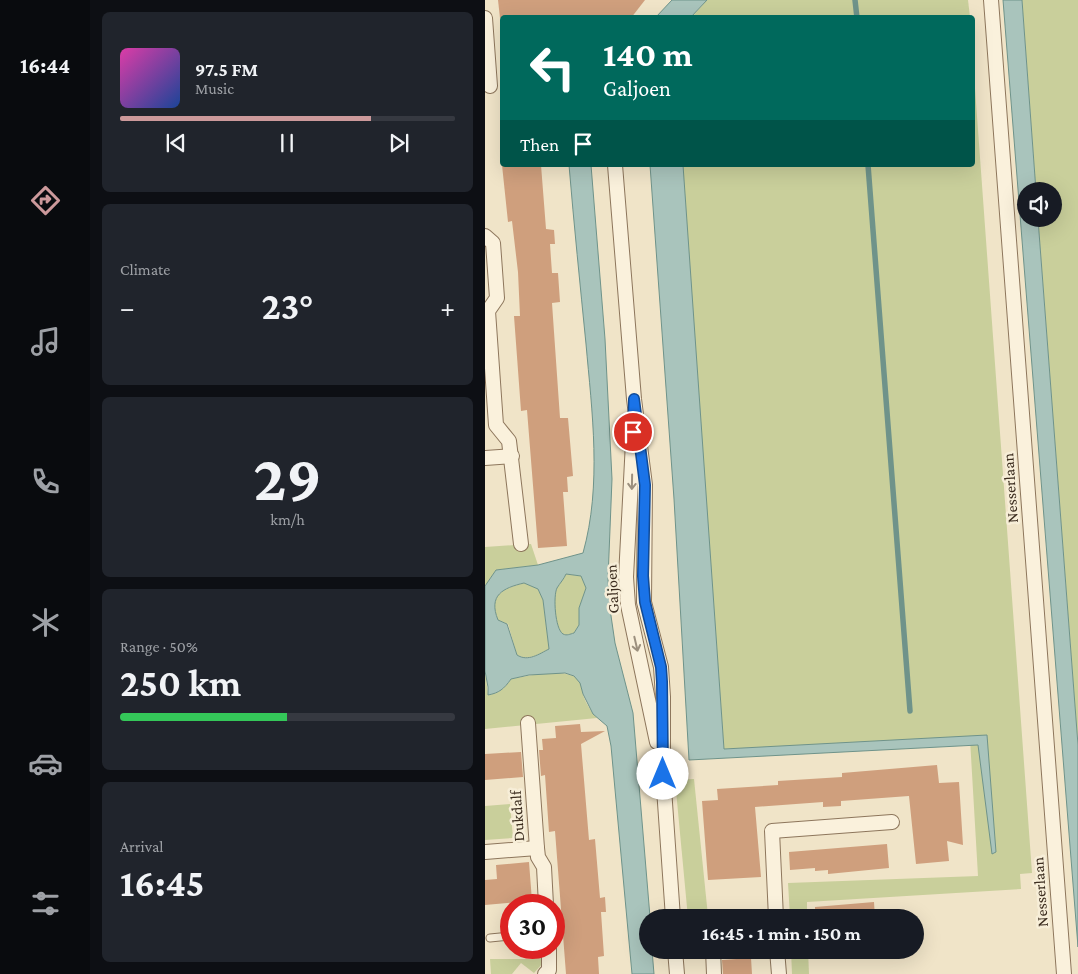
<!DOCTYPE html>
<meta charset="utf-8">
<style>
:root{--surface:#171b24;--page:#20242c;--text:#f1f3f6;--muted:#9ea1a6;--line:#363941;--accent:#cc999b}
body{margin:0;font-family:"Crimson Pro",serif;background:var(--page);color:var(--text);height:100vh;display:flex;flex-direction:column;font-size:19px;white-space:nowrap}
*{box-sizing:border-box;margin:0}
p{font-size:16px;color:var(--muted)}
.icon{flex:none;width:28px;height:28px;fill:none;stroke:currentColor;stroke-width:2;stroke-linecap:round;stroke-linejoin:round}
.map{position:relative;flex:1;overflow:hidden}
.drawer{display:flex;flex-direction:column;gap:12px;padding:12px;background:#0d0f14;width:395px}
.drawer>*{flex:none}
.top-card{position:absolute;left:15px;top:15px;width:475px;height:152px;border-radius:5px;box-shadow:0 5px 20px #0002;background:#00695c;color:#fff;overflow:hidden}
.buttons{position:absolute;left:532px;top:182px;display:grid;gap:10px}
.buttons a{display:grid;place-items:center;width:45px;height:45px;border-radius:50%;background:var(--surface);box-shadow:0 5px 20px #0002;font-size:25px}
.speed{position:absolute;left:15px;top:894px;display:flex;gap:10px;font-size:25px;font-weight:700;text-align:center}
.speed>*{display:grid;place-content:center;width:65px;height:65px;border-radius:50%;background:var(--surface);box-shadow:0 5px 20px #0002;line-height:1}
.speed .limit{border:8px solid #d22;background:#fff;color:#111}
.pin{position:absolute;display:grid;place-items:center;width:42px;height:42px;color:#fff;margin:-21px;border:2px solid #fff;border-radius:50%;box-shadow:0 1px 5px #0007}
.me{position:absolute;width:55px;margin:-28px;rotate:0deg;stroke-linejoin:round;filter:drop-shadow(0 0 4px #0008)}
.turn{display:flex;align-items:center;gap:18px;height:105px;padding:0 20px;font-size:22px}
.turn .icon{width:65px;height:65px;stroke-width:2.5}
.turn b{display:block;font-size:35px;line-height:42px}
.then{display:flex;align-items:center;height:48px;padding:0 20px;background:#0003;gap:10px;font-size:19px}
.big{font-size:38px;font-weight:700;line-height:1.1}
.drawer .card{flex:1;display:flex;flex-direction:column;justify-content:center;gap:8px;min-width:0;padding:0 18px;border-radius:8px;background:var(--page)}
.drawer .dial{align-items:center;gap:0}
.dial b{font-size:65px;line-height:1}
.song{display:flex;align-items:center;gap:15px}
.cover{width:60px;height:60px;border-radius:8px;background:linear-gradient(135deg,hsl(320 70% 55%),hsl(220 70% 35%))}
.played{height:5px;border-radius:2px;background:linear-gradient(90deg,var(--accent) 75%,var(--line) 75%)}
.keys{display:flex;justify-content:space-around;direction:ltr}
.heat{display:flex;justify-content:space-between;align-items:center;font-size:28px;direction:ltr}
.charge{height:8px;border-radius:4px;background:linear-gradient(90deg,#34c759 50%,var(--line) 0)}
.trip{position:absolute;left:154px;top:909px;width:285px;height:50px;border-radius:25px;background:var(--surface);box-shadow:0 5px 20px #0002;font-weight:700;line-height:50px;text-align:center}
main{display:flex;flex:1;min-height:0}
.tabs{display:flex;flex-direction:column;width:90px;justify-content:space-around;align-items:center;background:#090b0e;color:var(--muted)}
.tabs .icon{width:35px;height:35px}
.tabs .current{color:var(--accent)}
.tabs b{font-size:22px;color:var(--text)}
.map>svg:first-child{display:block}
.green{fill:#c9cf9b}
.water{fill:#a9c4bc;stroke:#6f938a;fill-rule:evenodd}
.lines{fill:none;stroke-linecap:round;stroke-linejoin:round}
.stream{stroke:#6f938a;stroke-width:5.5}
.building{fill:#cf9f7d}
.lane-casing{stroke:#8d765c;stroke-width:9}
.street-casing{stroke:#8d765c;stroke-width:16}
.lane{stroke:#faf1dc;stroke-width:7}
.street{stroke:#faf1dc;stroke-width:14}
.oneway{stroke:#9c907e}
.route-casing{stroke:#114b97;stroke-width:12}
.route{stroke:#1a73e8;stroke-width:9}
.labels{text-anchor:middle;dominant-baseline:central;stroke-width:5;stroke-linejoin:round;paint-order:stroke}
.street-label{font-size:16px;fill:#3d2e20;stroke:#f7eed8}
</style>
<main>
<nav class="tabs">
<b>16:44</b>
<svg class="icon current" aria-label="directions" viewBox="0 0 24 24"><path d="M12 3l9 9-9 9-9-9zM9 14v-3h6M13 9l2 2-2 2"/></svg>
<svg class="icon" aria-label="music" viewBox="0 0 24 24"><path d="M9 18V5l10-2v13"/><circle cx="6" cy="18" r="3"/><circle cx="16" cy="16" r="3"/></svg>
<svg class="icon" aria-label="phone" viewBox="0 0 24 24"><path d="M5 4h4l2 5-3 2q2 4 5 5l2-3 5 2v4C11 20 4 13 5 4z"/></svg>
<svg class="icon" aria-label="climate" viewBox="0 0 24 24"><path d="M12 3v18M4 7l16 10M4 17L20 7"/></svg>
<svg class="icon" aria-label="car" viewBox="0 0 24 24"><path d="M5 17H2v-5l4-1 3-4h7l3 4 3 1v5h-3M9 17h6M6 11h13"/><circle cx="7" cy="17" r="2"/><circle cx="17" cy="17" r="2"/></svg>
<svg class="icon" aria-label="filters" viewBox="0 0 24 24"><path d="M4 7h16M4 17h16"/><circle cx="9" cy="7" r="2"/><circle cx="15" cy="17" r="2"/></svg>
</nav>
<section class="drawer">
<div class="card">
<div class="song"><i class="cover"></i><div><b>97.5 FM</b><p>Music</p></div></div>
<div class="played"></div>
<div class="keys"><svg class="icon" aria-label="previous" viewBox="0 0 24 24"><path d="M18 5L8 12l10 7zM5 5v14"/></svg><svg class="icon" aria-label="pause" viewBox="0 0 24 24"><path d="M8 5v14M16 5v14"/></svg><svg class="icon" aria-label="next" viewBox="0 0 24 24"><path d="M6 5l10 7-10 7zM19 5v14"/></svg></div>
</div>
<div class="card"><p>Climate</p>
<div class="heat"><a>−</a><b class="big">23°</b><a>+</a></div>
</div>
<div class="card dial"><b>29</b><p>km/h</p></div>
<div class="card"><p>Range · 50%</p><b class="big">250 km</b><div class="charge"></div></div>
<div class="card"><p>Arrival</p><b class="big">16:45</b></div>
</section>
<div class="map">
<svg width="593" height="974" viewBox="0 0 593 974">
<rect width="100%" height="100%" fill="#f0e4c8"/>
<g class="green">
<path d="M222,0H483L485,17L206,18Z"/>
<path d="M537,0H593V745L553,219H569V191H551Z"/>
<path d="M488,61L547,873L535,874L536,889L322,902V917H305L303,883L493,876L485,739L239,749L196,165H488Z"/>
<path d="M46,544L53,565L11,570L0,586V547Z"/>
<path d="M81,574L96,576L101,588L94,608V625L89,633C85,634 82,636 78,634C70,629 68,596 72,588C75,583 79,579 81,574Z"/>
<path d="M39,583L53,589L58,600L64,649C54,654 44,661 32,655L23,624L13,620C3,594 18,589 39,583Z"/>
<path d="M0,671L3,695C15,693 19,689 26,679C41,676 87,665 96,683C97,687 97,691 98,695C101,703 106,712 112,718L0,729Z"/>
<path d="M209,779L223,916L203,918L190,780Z"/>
<path d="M25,804L28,838L0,840V806Z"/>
<path d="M48,948H56L58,963L49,973L36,963L27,974H6L5,959H48Z"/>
<path d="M306,950H323L324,974H307Z"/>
</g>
<g class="water">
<path d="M187,0H222L206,17H171Z"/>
<path d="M518,0H537L551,191H541V219H553L593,745V947Z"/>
<path d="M84,165H106L120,339L127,479L123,579L125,609L130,643L148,713L165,917L162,918V950H167L169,974H147L126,746L122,726L108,714L98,694L95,683L89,676L80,673L44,675L26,679C19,689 14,693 3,695V687L0,671V586L11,570L53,565L98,553C117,485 107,412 101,344C95,284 89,225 84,165ZM81,574L96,576L101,588L94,608V625L89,633C85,634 82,636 78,634C70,629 68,596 72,588C75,583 79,579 81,574ZM39,583L53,589L58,600L64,649C54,654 43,662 32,655L22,624L13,620C3,595 18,588 39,583Z"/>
<path d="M165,165H198L239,749L502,735L511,852L507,854L493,745L204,760L189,499Z"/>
</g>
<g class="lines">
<g class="stream">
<path d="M370,0L372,18"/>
<path d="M383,165L425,711"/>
</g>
</g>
<g class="building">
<path d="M13,0H160L146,18H15Z"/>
<path d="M17,165H56L61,229L69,230L70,244H65L66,259L67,273H73L75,302L67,303L69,332L75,418H83L88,476L82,477L83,492H78L82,546L53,548L42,410L36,411L29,316H35L33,272L27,221L23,222Z"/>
<path d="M95,724L96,732L120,731L96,744L104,840L110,839L115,898L120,897L121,912H116L119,956L113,957L114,974H81L70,831L64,832L60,775L56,776L54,750H58L57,739L71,738L70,726Z"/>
<path d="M36,752L38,777L0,780V754Z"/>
<path d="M452,765L454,783L474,782L478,845L462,841L464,861L431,864L424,796L356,801V806L338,807V802L270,807L276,877L223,880L217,801L233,800L232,789L293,785V781L357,777V773Z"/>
<path d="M402,844L404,868L343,874V870L330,871V868L305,870L304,852Z"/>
<path d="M44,862L47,901L0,905V880L12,879L11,865Z"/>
<path d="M389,902L390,918H330V907Z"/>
<path d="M266,958L267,974H238L237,960Z"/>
</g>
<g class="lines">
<g class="lane-casing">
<path id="lane" d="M5,938L26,936"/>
</g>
<g class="street-casing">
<g id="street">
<path d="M506,0L579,974"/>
<path d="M0,18L5,86"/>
<path d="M130,165L149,399L160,485L159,602L176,667L178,697V774L188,918"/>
<path d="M0,236L8,243L12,298L3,311L11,425L24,441L36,544"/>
<path d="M148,442L141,577L143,605L172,742"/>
<path d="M0,458L27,456"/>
<path d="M43,723L52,848L53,857L59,867L61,905"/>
<path d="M0,852L52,848"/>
<path d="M291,918L287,831L407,822"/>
<path d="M190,950L192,974"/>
<path d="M228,950L229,974"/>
<path d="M292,950L294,974"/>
<path d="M60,974L64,970V948"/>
</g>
</g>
<use href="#lane" class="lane"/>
<use href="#street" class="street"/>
</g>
<defs><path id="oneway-shaft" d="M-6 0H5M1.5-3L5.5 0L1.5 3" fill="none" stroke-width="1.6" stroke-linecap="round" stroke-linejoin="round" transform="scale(1.25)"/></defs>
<g class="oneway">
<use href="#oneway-shaft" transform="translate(147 482) rotate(91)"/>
<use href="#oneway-shaft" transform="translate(151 644) rotate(77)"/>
</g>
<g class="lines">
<g class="route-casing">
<path id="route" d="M148,432L149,399L160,485L158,576L160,602L176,667L177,682L178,774"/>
</g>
<use href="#route" class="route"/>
</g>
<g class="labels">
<g class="street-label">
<text transform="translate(525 488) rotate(-94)">Nesserlaan</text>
<text transform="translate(127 589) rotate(-93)">Galjoen</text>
<text transform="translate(32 816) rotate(-94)">Dukdalf</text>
<text transform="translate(555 892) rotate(-94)">Nesserlaan</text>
</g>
</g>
</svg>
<div class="buttons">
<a><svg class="icon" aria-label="sound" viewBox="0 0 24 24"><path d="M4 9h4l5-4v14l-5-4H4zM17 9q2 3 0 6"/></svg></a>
</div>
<div class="speed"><div class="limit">30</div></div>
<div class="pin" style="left:148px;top:432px;background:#d93025"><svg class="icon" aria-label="arrive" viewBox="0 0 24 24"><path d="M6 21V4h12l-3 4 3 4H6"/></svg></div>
<svg class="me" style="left:178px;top:774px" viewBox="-20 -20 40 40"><circle r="19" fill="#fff"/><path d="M0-13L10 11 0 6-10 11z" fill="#1a73e8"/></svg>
<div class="trip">16:45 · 1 min · 150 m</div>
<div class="top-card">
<div class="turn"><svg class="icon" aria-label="left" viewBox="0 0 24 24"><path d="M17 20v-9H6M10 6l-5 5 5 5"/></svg><div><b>140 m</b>Galjoen</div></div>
<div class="then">Then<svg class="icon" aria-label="arrive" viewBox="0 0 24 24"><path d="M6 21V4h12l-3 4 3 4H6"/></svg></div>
</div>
</div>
</main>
